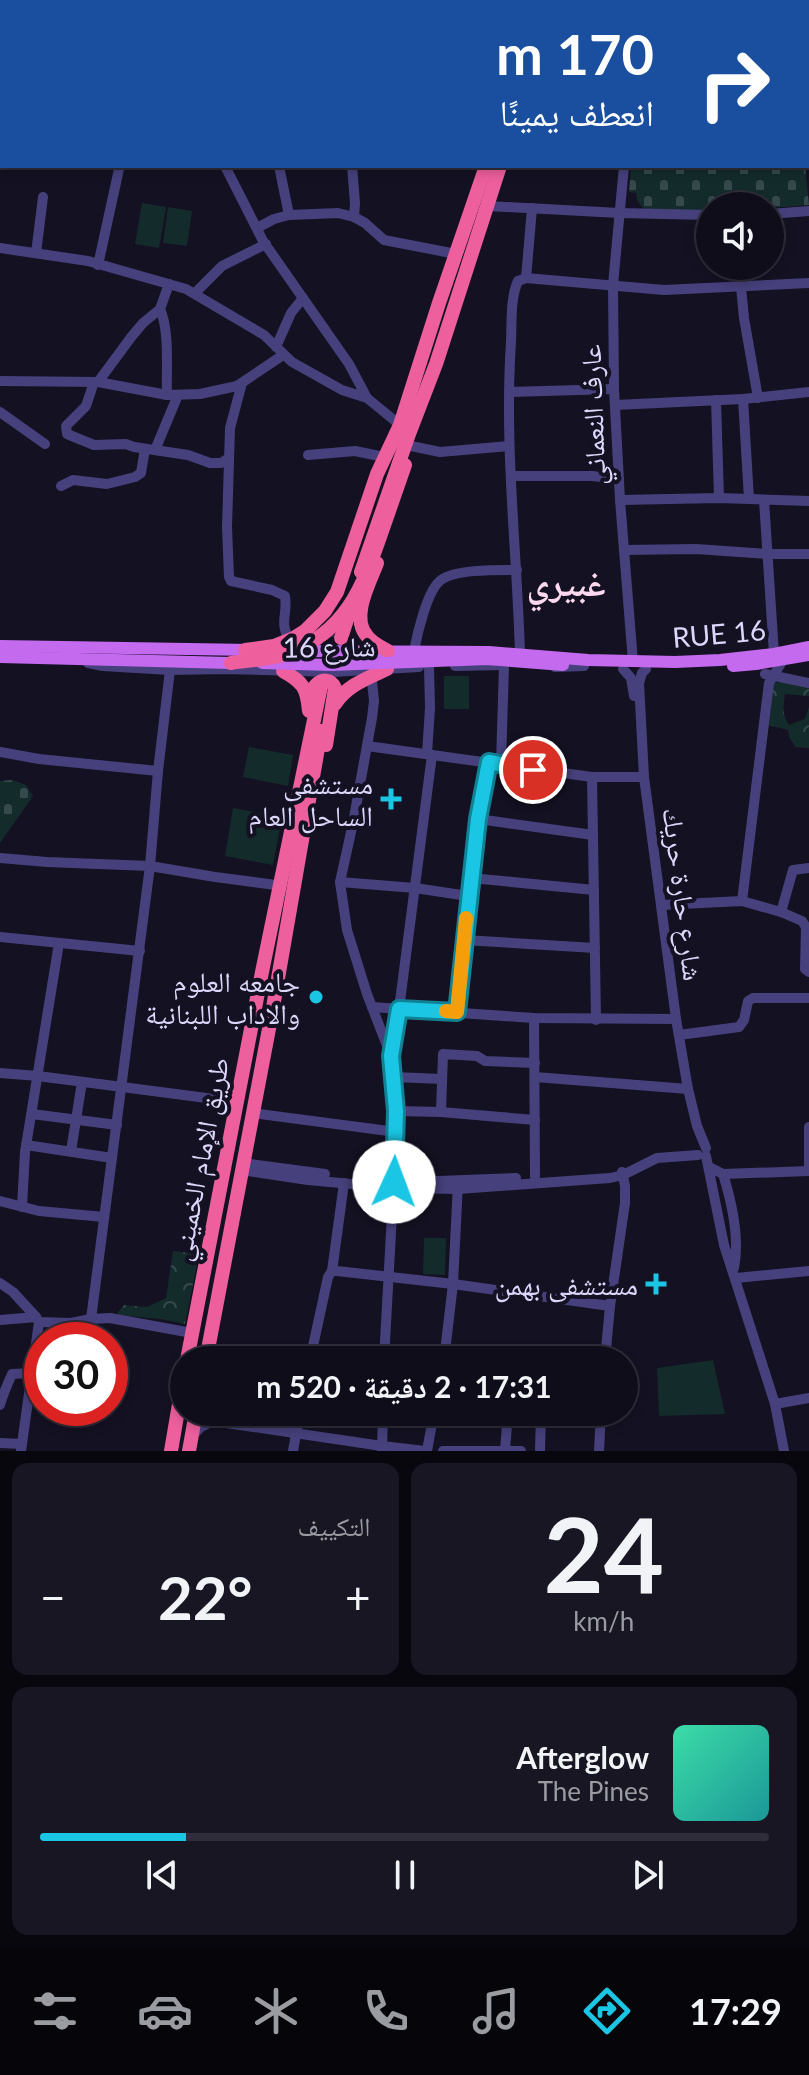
<!DOCTYPE html>
<html lang="ar">
<meta charset="utf-8">
<style>
:root{--surface:#0f0d1a;--page:#181623;--text:#f1f3f6;--muted:#9b9ca2;--line:#2f2d39;--accent:#1ac6e3}
body{margin:0;font-family:Lato,"Noto Naskh Arabic",sans-serif;background:var(--page);color:var(--text);direction:rtl;height:100vh;display:flex;flex-direction:column;font-size:30px;white-space:nowrap}
*{box-sizing:border-box;margin:0}
p{font-size:26px;color:var(--muted)}
.icon{flex:none;width:44px;height:44px;fill:none;stroke:currentColor;stroke-width:2;stroke-linecap:round;stroke-linejoin:round}
.map{position:relative;height:1451px;overflow:hidden;direction:ltr}
.panel{display:flex;flex-direction:column;gap:12px;padding:12px;background:#08070e;flex:1}
.panel>*{flex:none}
.hud{position:absolute;left:0px;top:0px;width:810px;height:168px;box-shadow:0 4px 12px #0003,0 0 0 2px var(--line);direction:rtl;background:#1a4fa0;color:#fff;overflow:hidden}
.tools{position:absolute;left:696px;top:192px;display:grid;gap:16px}
.tools a{display:grid;place-items:center;width:88px;height:88px;border-radius:50%;background:var(--surface);box-shadow:0 4px 12px #0003,0 0 0 2px var(--line);font-size:40px}
.speed{position:absolute;left:24px;top:1322px;display:flex;gap:16px;font-size:40px;font-weight:700;text-align:center}
.speed>*{display:grid;place-content:center;width:104px;height:104px;border-radius:50%;background:var(--surface);box-shadow:0 4px 12px #0003,0 0 0 2px var(--line);line-height:1}
.speed .limit{border:12px solid #d22;background:#fff;color:#111}
.pin{position:absolute;display:grid;place-items:center;width:68px;height:68px;color:#fff;margin:-34px;border:4px solid #fff;border-radius:50%;box-shadow:0 2px 8px #0007}
.me{position:absolute;width:88px;margin:-44px;rotate:2deg;stroke-linejoin:round;filter:drop-shadow(0 0 6px #0008)}
.turn{display:flex;align-items:center;gap:28px;height:168px;padding:0 24px;font-size:36px}
.turn .icon{width:104px;height:104px;stroke-width:2.5}
.turn b{display:block;font-size:56px;line-height:68px}
.big{font-size:60px;font-weight:700;line-height:1.1}
.panel .card{flex:1;display:flex;flex-direction:column;justify-content:center;gap:12px;min-width:0;padding:0 28px;border-radius:16px;background:var(--page)}
.panel .dial{align-items:center;gap:0}
.dial b{font-size:104px;line-height:1}
.song{display:flex;align-items:center;gap:24px}
.cover{width:96px;height:96px;border-radius:12px;background:linear-gradient(135deg,hsl(160 70% 55%),hsl(180 70% 35%))}
.played{height:8px;border-radius:4px;background:linear-gradient(90deg,var(--accent) 20%,var(--line) 20%)}
.keys{display:flex;justify-content:space-around;direction:ltr}
.heat{display:flex;justify-content:space-between;align-items:center;font-size:44px;direction:ltr}
.panel .tiles{flex:1;display:grid;gap:12px;grid-template-columns:1fr 1fr}
.card:last-child{grid-column:span 2}
.trip{position:absolute;left:170px;top:1346px;width:468px;height:80px;border-radius:40px;background:var(--surface);box-shadow:0 4px 12px #0003,0 0 0 2px var(--line);font-weight:700;line-height:80px;text-align:center;direction:rtl}
.tab-bar{display:flex;height:128px;justify-content:space-around;align-items:center;background:#06050a;color:var(--muted)}
.tab-bar .icon{width:56px;height:56px}
.tab-bar .on{color:var(--accent)}
.tab-bar b{font-size:36px;color:var(--text)}
.map>svg:first-child{display:block}
.grass{fill:#142b2c}
.forest{fill:url(#forest-crowns)}
.cemetery{fill:url(#cemetery-stones)}
.lines{fill:none;stroke-linecap:round;stroke-linejoin:round}
.highway-tunnel{stroke:#322f42;stroke-width:14;stroke-dasharray:14 7;stroke-linecap:butt}
.minor{stroke:#46417c;stroke-width:10}
.major{stroke:#c36aee;stroke-width:12}
.highway{stroke:#ed5f9d;stroke-width:14}
.major-bridge{stroke:#c36aee;stroke-width:12}
.highway-bridge{stroke:#ed5f9d;stroke-width:14}
.route-casing{stroke:#118194;stroke-width:20}
.route{stroke:#1ac6e3;stroke-width:14}
.slow{stroke:#f59e0b;stroke-width:14}
.poi-dot{fill:#1ac6e3;stroke:#141122;stroke-width:3}
.labels{text-anchor:middle;dominant-baseline:central;stroke-width:8;stroke-linejoin:round;paint-order:stroke}
.street-label{font-size:28px;fill:#dcd6fa;stroke:#141122}
.poi-label{font-size:28px;fill:#dcd6fa;stroke:#141122;text-anchor:end}
.district-label{font-size:36px;font-weight:bold;fill:#fbd8ed;stroke:#141122}
</style>
<div class="map">
<svg width="809" height="1451" viewBox="0 0 809 1451">
<defs>
<pattern id="forest-crowns" width="20" height="18" patternUnits="userSpaceOnUse" patternTransform="scale(2)"><rect width="20" height="18" fill="#142b2c"/><path d="M2 6a3 3 0 1 1 6 0M12 15a3 3 0 1 1 6 0" fill="none" stroke="#36494c"/></pattern>
<pattern id="cemetery-stones" width="16" height="16" patternUnits="userSpaceOnUse" patternTransform="scale(2)"><rect width="16" height="16" fill="#142b2c"/><path d="M2 7V4a2 2 0 0 1 4 0v3zM10 15v-3a2 2 0 0 1 4 0v3z" fill="#36494c"/></pattern>
</defs>
<rect width="100%" height="100%" fill="#141122"/>
<g class="grass">
<path d="M142,203L166,207L159,248L135,244Z"/>
<path d="M168,207L192,211L187,246L163,243Z"/>
<rect x="444" y="676" width="25" height="33"/>
<path d="M249,747L293,755L288,786L243,777Z"/>
<path d="M233,808L282,817L273,865L225,856Z"/>
<path d="M424,1238H446L445,1275L423,1274Z"/>
<path d="M713,1360L725,1414L659,1416L657,1368Z"/>
</g>
<g class="forest">
<path d="M783,682L809,686V696L785,694C783,705 782,715 789,725L805,719L809,707V748L796,747L789,737L788,730L769,725L773,683Z"/>
<path d="M173,1251L199,1254L185,1324L161,1319L116,1315L124,1305L147,1307L166,1298Z"/>
<path d="M250,1345H279L306,1348L304,1360H275L254,1354Z"/>
</g>
<g class="cemetery">
<path d="M631,166H805L809,205L770,208V206H710V212L645,211L637,200L636,193L629,192Z"/>
<path d="M12,780L26,785L33,796L0,843V781Z"/>
</g>
<g class="lines">
<path class="highway-tunnel" d="M323,678L333,635"/>
<g class="minor">
<path d="M25,0L34,2"/>
<path d="M246,0V2"/>
<path d="M318,0V2"/>
<path d="M627,0V2"/>
<path d="M353,2V0"/>
<path d="M225,166L263,241L349,364L367,398"/>
<path d="M279,166L289,215"/>
<path d="M352,166L355,203L354,217"/>
<path d="M624,166L613,285L614,389L620,500L633,662"/>
<path d="M487,206L619,213L710,215"/>
<path d="M770,214L809,211"/>
<path d="M257,228L274,219L289,215L338,213L354,217L365,223L384,240L456,254"/>
<path d="M0,248L88,261L186,289L264,335L292,362L342,390L367,398L400,425"/>
<path d="M36,253L43,197"/>
<path d="M98,265L119,169"/>
<path d="M526,278L532,208"/>
<path d="M741,287L744,318L758,398"/>
<path d="M195,293L222,266L266,244"/>
<path d="M160,309C170,331 166,370 167,395"/>
<path d="M276,347L291,313L303,298"/>
<path d="M0,381L98,382L167,395L200,394L237,386L283,355"/>
<path d="M94,382L86,406L66,426L67,434L94,445L126,444L134,447L188,455L210,463H221L229,458"/>
<path d="M98,382L132,336L143,323L160,309L169,284"/>
<path d="M242,383L230,428L227,527L229,577L231,581L272,590L285,596C288,615 279,620 289,640"/>
<path d="M509,392L614,389"/>
<path d="M743,399L749,499"/>
<path d="M716,400L719,498"/>
<path d="M615,405L743,399L809,392"/>
<path d="M0,412L45,444"/>
<path d="M411,446L440,452L509,446"/>
<path d="M155,450L178,395"/>
<path d="M308,455L355,451L384,457"/>
<path d="M511,476H592L619,479"/>
<path d="M61,486L73,480L107,484L135,477L141,473L145,449"/>
<path d="M620,500L719,498L809,501"/>
<path d="M764,500L774,654"/>
<path d="M624,550L696,549L768,554H809"/>
<path d="M414,651C417,635 427,590 441,580C456,569 497,570 517,570"/>
<path d="M520,654C517,550 504,446 511,342C512,323 510,298 518,281L526,278L664,290L809,283"/>
<path d="M88,663L103,666L170,670L225,669L332,672L419,667"/>
<path d="M455,666L503,665"/>
<path d="M555,667L584,666"/>
<path d="M623,669L631,678L634,696"/>
<path d="M646,669L642,673L639,683L644,777L676,1019L688,1089L697,1126L706,1148"/>
<path d="M371,671L374,701L372,718L353,823L340,882L347,930L367,994L391,1056L394,1077L395,1159L384,1360"/>
<path d="M765,674L809,683"/>
<path d="M367,746L592,777H644"/>
<path d="M0,752L39,759L158,771"/>
<path d="M427,754L430,708L429,667"/>
<path d="M501,764L504,665"/>
<path d="M592,777L596,1020"/>
<path d="M478,819L593,835"/>
<path d="M0,858L47,862L150,866L215,877L276,885"/>
<path d="M471,878L594,890"/>
<path d="M340,882L415,888L468,896"/>
<path d="M742,901L769,683L783,660"/>
<path d="M662,905L742,901L781,912L802,921L806,927L805,969L809,972"/>
<path d="M781,912L793,870L809,868"/>
<path d="M0,937L140,951"/>
<path d="M464,940L595,948"/>
<path d="M372,1007L534,1018L676,1019"/>
<path d="M457,1012L478,819L489,762"/>
<path d="M534,1018L535,1177"/>
<path d="M679,1035L739,1027L744,1020L748,1001L753,998H809"/>
<path d="M391,1054L399,1009L432,755"/>
<path d="M0,1073L38,1076L237,1102"/>
<path d="M394,1077L442,1079"/>
<path d="M535,1077L688,1089"/>
<path d="M396,1111L441,1112L535,1120"/>
<path d="M441,1112L443,1054L477,1056L485,1061L535,1063"/>
<path d="M252,1113L396,1132"/>
<path d="M32,1114L117,1125"/>
<path d="M809,1127V1169"/>
<path d="M26,1145L112,1158"/>
<path d="M71,1151L82,1082"/>
<path d="M706,1156L724,1245L775,1404L784,1451"/>
<path d="M243,1163L325,1174"/>
<path d="M709,1167L723,1174C732,1203 740,1238 734,1268"/>
<path d="M241,1170L308,1180L394,1188L458,1189L610,1178L623,1175L657,1158L698,1155"/>
<path d="M723,1174L809,1171"/>
<path d="M412,1182L516,1178"/>
<path d="M0,1201L39,1211L104,1217"/>
<path d="M22,1207L25,1152L59,943"/>
<path d="M332,1271L344,1183"/>
<path d="M736,1278L809,1271"/>
<path d="M0,1283L13,1292L36,1317"/>
<path d="M91,1319L150,866L158,771L170,670"/>
<path d="M0,1320L36,1317L39,1322L71,1323L91,1319L110,1318L192,1333"/>
<path d="M444,1359L461,1360"/>
<path d="M310,1360L328,1277L332,1271H337L453,1284L610,1306"/>
<path d="M444,1360L453,1284L458,1183"/>
<path d="M605,1360L610,1306L625,1203V1186L622,1172"/>
<path d="M775,1404L809,1398"/>
<path d="M0,1405C3,1394 7,1385 12,1374L33,1373"/>
<path d="M193,1435L201,1427L213,1421L382,1446L425,1451"/>
<path d="M0,1443L22,1444"/>
<path d="M21,1451L39,1322"/>
<path d="M293,1451L300,1412"/>
<path d="M382,1451L383,1412"/>
<path d="M427,1451L434,1412"/>
<path d="M443,1451H521"/>
<path d="M505,1451L508,1412"/>
<path d="M540,1451L541,1412"/>
<path d="M599,1451L601,1412"/>
</g>
<g class="major">
<path d="M0,646L251,650"/>
<path d="M294,651L489,652L588,660L675,662L720,660L774,654L809,647"/>
<path d="M0,657L231,663"/>
<path d="M733,666L756,664L809,655"/>
</g>
<g class="highway">
<path d="M523,2V0"/>
<path d="M543,2V0"/>
<path d="M560,2V0"/>
<path d="M377,563C370,582 350,617 367,636C372,643 381,647 388,651"/>
<path d="M361,572L409,434L436,364L500,166"/>
<path d="M341,638L352,604"/>
<path d="M245,650L274,646L294,638L305,631L325,611L337,592L377,474L400,425L439,303L486,166"/>
<path d="M283,671C303,682 307,688 309,711"/>
<path d="M315,686C322,678 331,679 335,688L326,745"/>
<path d="M335,704C347,685 368,678 387,669"/>
<path d="M187,1360L262,972L321,686"/>
<path d="M206,1360L272,1013L321,731"/>
<path d="M171,1451L184,1375"/>
<path d="M189,1451L196,1412"/>
</g>
<path class="major-bridge" d="M262,663L331,665L487,659L563,665"/>
<path class="highway-bridge" d="M231,663C249,660 269,660 286,654C345,633 362,589 381,534C389,511 397,488 405,465"/>
</g>
<g class="lines">
<g class="route-casing">
<path id="route" d="M394,1182L396,1111L391,1056L399,1009L457,1012L478,819L489,762L533,770"/>
</g>
<use href="#route" class="route"/>
<path class="slow" d="M446,1011L457,1012L466,918"/>
</g>
<g class="poi-dot">
<path d="M387 787h8v8h8v8h-8v8h-8v-8h-8v-8h8z"/>
<circle cx="316" cy="997" r="8"/>
<path d="M652 1272h8v8h8v8h-8v8h-8v-8h-8v-8h8z"/>
</g>
<g class="labels">
<g class="street-label">
<text transform="translate(592 415) rotate(-92)">عارف النعماني</text>
<text transform="translate(719 633) rotate(-5)">RUE 16</text>
<text transform="translate(329 646) rotate(-1)">شارع 16</text>
<text transform="translate(684 894) rotate(83)">شارع حارة حريك</text>
<text transform="translate(199 1159) rotate(-79)">طريق الإمام الخميني</text>
</g>
<g class="poi-label">
<text x="373" y="783">مستشفى<tspan x="373" dy="32">الساحل العام</tspan></text>
<text x="300" y="981">جامعه العلوم<tspan x="300" dy="32">والاداب اللبنانية</tspan></text>
<text x="638" y="1284">مستشفى بهمن</text>
</g>
<g class="district-label">
<text x="566" y="582">غبيري</text>
</g>
</g>
</svg>
<div class="tools">
<a><svg class="icon" aria-label="sound" viewBox="0 0 24 24"><path d="M4 9h4l5-4v14l-5-4H4zM17 9q2 3 0 6"/></svg></a>
</div>
<div class="speed"><div class="limit">30</div></div>
<div class="pin" style="left:533px;top:770px;background:#d93025"><svg class="icon" aria-label="arrive" viewBox="0 0 24 24"><path d="M6 21V4h12l-3 4 3 4H6"/></svg></div>
<svg class="me" style="left:394px;top:1182px" viewBox="-20 -20 40 40"><circle r="19" fill="#fff"/><path d="M0-13L10 11 0 6-10 11z" fill="#1ac6e3"/></svg>
<div class="trip">17:31 · 2 دقيقة · 520 m</div>
<div class="hud">
<div class="turn"><svg class="icon" aria-label="right" viewBox="0 0 24 24"><path d="M7 20v-9h11M14 6l5 5-5 5"/></svg><div><b>170 m</b>انعطف يمينًا</div></div>
</div>
</div>
<section class="panel">
<div class="tiles">
<div class="card dial"><b>24</b><p>km/h</p></div>
<div class="card"><p>التكييف</p>
<div class="heat"><a>−</a><b class="big">22°</b><a>+</a></div>
</div>
<div class="card">
<div class="song"><i class="cover"></i><div><b>Afterglow</b><p>The Pines</p></div></div>
<div class="played"></div>
<div class="keys"><svg class="icon" aria-label="previous" viewBox="0 0 24 24"><path d="M18 5L8 12l10 7zM5 5v14"/></svg><svg class="icon" aria-label="pause" viewBox="0 0 24 24"><path d="M8 5v14M16 5v14"/></svg><svg class="icon" aria-label="next" viewBox="0 0 24 24"><path d="M6 5l10 7-10 7zM19 5v14"/></svg></div>
</div>
</div>
</section>
<nav class="tab-bar">
<b>17:29</b>
<svg class="icon on" aria-label="directions" viewBox="0 0 24 24"><path d="M12 3l9 9-9 9-9-9zM9 14v-3h6M13 9l2 2-2 2"/></svg>
<svg class="icon" aria-label="music" viewBox="0 0 24 24"><path d="M9 18V5l10-2v13"/><circle cx="6" cy="18" r="3"/><circle cx="16" cy="16" r="3"/></svg>
<svg class="icon" aria-label="phone" viewBox="0 0 24 24"><path d="M5 4h4l2 5-3 2q2 4 5 5l2-3 5 2v4C11 20 4 13 5 4z"/></svg>
<svg class="icon" aria-label="climate" viewBox="0 0 24 24"><path d="M12 3v18M4 7l16 10M4 17L20 7"/></svg>
<svg class="icon" aria-label="car" viewBox="0 0 24 24"><path d="M5 17H2v-5l4-1 3-4h7l3 4 3 1v5h-3M9 17h6M6 11h13"/><circle cx="7" cy="17" r="2"/><circle cx="17" cy="17" r="2"/></svg>
<svg class="icon" aria-label="filters" viewBox="0 0 24 24"><path d="M4 7h16M4 17h16"/><circle cx="9" cy="7" r="2"/><circle cx="15" cy="17" r="2"/></svg>
</nav>
